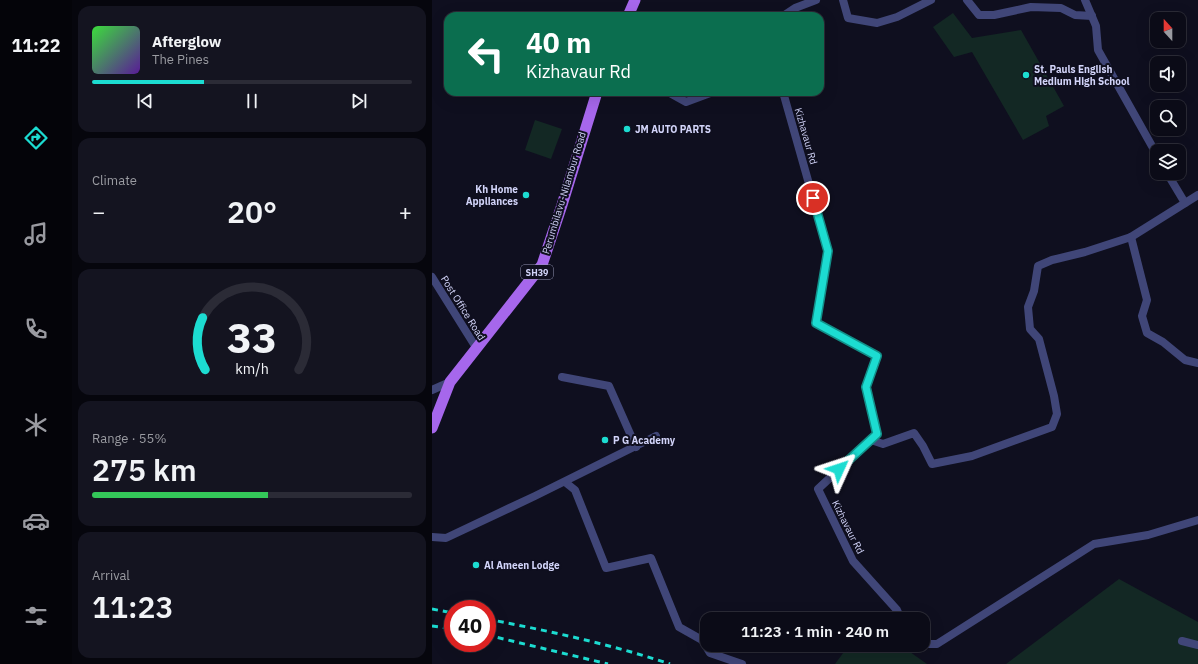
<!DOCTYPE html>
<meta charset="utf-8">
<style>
:root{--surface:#0b0b17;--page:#141420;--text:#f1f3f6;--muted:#9a9ba1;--line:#2b2b36;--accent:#1cdcd1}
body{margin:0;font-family:"IBM Plex Sans",sans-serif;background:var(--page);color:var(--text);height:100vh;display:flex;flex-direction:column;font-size:15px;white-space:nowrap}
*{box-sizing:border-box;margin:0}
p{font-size:13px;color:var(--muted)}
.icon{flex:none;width:22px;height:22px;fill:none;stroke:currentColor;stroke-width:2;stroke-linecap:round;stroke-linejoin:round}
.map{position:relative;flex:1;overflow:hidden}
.panel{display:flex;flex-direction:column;gap:6px;padding:6px;background:#06060d;width:360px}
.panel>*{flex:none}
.top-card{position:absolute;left:12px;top:12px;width:380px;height:84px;border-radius:12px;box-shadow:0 4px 16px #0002,0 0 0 1px var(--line);background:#0b6e4f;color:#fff;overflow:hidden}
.needle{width:26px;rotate:339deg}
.buttons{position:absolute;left:718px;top:12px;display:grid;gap:8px}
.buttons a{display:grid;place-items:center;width:36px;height:36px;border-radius:8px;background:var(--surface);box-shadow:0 4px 16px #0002,0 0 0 1px var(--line);font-size:20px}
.speed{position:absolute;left:12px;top:600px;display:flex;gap:8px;font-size:20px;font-weight:700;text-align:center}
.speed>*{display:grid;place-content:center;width:52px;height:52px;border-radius:50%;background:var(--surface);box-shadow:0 4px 16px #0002,0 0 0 1px var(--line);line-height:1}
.speed .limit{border:6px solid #d22;background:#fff;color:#111}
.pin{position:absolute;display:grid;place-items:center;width:34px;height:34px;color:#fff;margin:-17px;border:2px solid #fff;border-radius:50%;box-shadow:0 1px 4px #0007}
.me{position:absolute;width:44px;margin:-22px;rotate:48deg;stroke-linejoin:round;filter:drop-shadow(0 0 3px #0008)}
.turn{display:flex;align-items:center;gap:14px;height:84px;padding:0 16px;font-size:18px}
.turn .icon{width:52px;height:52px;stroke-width:2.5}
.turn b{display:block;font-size:28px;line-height:34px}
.big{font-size:30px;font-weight:600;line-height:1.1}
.panel .tile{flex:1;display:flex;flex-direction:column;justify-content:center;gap:6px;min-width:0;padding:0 14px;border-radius:12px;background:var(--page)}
.panel .dial{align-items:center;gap:0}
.dial svg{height:104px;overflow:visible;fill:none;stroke:var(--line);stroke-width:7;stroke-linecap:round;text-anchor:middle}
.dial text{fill:var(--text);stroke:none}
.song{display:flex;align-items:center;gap:12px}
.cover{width:48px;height:48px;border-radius:6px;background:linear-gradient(135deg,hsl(120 70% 55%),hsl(270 70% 35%))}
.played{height:4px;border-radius:2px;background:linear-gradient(90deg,var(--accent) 35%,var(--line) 35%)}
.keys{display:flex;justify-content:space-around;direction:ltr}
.heat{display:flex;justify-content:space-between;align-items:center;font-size:22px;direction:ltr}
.charge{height:6px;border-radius:3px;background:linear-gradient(90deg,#34c759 55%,var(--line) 0)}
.trip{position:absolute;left:268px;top:612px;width:230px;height:40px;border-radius:12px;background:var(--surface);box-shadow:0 4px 16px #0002,0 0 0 1px var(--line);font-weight:600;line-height:40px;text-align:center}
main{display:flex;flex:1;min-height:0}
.menu{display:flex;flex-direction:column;width:72px;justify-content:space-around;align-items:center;background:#040409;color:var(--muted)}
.menu .icon{width:28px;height:28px}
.menu .selected{color:var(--accent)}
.menu b{font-size:18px;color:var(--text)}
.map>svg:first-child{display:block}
.green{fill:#132824}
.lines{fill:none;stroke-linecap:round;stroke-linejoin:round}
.minor{stroke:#404678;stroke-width:8}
.tertiary{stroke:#404678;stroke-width:8}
.primary{stroke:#a667ec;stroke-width:11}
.rail{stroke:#1cdcd1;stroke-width:3;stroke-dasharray:6 5;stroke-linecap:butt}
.route-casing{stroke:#128f88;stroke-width:10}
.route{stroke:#1cdcd1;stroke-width:7}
.poi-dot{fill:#1cdcd1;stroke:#0f0f1f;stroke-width:1.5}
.labels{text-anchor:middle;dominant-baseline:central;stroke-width:4;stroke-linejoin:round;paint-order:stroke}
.shield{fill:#0f0f1f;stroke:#9899b8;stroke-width:1}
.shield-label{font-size:9px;font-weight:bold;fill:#d2d4f9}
.poi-label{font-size:10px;font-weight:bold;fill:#d2d4f9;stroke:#0f0f1f;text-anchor:start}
.street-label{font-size:10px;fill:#d2d4f9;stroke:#0f0f1f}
</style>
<main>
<nav class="menu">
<b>11:22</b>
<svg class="icon selected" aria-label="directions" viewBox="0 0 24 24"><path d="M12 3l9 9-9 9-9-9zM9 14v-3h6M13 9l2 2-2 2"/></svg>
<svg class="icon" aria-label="music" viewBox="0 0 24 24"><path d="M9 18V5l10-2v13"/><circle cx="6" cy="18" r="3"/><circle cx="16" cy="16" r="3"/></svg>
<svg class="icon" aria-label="phone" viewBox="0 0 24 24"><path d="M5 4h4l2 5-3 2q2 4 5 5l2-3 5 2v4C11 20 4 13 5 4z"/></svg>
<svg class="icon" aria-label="climate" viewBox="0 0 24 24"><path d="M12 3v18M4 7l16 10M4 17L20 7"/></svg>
<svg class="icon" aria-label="car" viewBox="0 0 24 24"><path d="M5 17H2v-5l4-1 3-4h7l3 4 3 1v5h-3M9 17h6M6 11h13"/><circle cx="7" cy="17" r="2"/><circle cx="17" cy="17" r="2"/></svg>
<svg class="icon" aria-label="filters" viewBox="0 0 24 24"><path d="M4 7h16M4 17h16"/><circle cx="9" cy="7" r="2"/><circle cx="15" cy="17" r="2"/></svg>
</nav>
<section class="panel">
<div class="tile">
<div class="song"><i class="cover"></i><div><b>Afterglow</b><p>The Pines</p></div></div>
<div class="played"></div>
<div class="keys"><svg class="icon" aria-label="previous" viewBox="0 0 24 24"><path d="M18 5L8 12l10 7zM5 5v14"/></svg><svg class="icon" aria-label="pause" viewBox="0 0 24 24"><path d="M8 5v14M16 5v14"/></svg><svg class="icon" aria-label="next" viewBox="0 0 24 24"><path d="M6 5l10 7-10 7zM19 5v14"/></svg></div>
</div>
<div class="tile"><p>Climate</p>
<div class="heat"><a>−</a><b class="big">20°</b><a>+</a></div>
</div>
<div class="tile dial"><svg viewBox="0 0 100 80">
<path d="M14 69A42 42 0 1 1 86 69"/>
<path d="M14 69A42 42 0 0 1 12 29" stroke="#1cdcd1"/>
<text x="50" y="56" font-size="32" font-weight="700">33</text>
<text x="50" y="72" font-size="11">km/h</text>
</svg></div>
<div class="tile"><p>Range · 55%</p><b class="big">275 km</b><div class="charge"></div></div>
<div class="tile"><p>Arrival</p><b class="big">11:23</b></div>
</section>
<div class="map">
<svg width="766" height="664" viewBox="0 0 766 664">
<rect width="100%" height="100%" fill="#0f0f1f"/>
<g class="green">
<path d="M521,13L540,38L589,30L632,106L614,116L617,126L591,140L540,52L522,57L501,27Z"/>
<path d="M103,120L130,129L119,159L93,150Z"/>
<path d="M687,579L766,622V664H574Z"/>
<path d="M417,645H468L495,664H403Z"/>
</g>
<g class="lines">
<g class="minor">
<path d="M411,0L416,18L445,23L465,17L499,0"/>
<path d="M535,0L547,15H562L599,7L629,8L643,15L660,16"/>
<path d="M653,0L664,26L666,50L725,155"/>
<path d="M351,16L363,8L384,0"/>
<path d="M735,173L753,203"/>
<path d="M699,237L715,300L710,316L715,333L731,342L753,360L766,363"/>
<path d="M0,277L45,349"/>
<path d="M130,377L177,386L204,447"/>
<path d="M0,390L18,382"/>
<path d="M439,440L451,444L482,433L491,446L500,464L540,456L620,427L625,414L622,396L607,339L598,329L596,307L602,291L606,266L620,260L653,252L699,237L766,195"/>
<path d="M133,482L143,490L174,568L219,558L247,627L270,640L278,653L310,664"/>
<path d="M0,537L14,538L103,496L224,436"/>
<path d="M750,641L766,645"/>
</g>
<g class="tertiary">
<path d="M236,92L254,102L281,92"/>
<path d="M351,92L396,251L384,323L445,356L434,387L445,434L386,489L421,561L465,610L469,619"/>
<path d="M491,644H505L662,544L716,535L766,520"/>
</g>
<g class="primary">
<path d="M196,16L203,0"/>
<path d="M0,428L18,382L110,265L130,205L165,92"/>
</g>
<g class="rail">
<path d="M0,609L21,613"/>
<path d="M55,619C117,631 178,644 238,664"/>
<path d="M0,626L21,629"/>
<path d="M55,635L176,664"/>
</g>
</g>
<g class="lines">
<g class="route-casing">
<path id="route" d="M381,198L396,251L384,323L445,356L434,387L445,434L407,469"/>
</g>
<use href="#route" class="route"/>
</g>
<g class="poi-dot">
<circle cx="594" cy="75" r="4"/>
<circle cx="195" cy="129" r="4"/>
<circle cx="94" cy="195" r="4"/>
<circle cx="173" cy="440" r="4"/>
<circle cx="44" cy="565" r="4"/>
</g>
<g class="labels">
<rect class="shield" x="89" y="265" width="32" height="14" rx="3"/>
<g class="shield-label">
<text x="105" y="272">SH39</text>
</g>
<g class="poi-label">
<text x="602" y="69">St. Pauls English<tspan x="602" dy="12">Medium High School</tspan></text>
<text x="203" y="129">JM AUTO PARTS</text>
<text x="86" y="189" text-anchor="end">Kh Home<tspan x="86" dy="12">Appliances</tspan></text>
<text x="181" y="440">P G Academy</text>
<text x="52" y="565">Al Ameen Lodge</text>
</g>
<g class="street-label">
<text transform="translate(374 136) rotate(74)">Kizhavaur Rd</text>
<text transform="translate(132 193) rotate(-73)">Perumbilavu-Nilambur Road</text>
<text transform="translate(31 308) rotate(58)">Post Office Road</text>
<text transform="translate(416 527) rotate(63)">Kizhavaur Rd</text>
</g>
</g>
</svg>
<div class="buttons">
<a><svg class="needle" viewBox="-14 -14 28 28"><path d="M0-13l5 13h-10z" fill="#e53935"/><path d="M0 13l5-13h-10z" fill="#9a9ba1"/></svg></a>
<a><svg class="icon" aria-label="sound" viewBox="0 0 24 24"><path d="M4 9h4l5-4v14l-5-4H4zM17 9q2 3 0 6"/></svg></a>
<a><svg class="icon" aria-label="search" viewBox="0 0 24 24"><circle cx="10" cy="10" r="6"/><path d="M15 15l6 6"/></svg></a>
<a><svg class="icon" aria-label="layers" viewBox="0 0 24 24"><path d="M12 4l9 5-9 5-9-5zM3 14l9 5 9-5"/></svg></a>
</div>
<div class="speed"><div class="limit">40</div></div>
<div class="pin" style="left:381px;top:198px;background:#d93025"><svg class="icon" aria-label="arrive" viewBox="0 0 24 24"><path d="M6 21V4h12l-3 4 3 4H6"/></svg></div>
<svg class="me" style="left:407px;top:469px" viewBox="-20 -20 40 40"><path d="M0-17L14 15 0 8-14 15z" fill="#1cdcd1" stroke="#fff" stroke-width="4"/></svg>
<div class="trip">11:23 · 1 min · 240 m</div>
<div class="top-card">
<div class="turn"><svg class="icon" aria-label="left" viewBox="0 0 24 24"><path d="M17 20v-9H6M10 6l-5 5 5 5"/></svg><div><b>40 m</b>Kizhavaur Rd</div></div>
</div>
</div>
</main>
